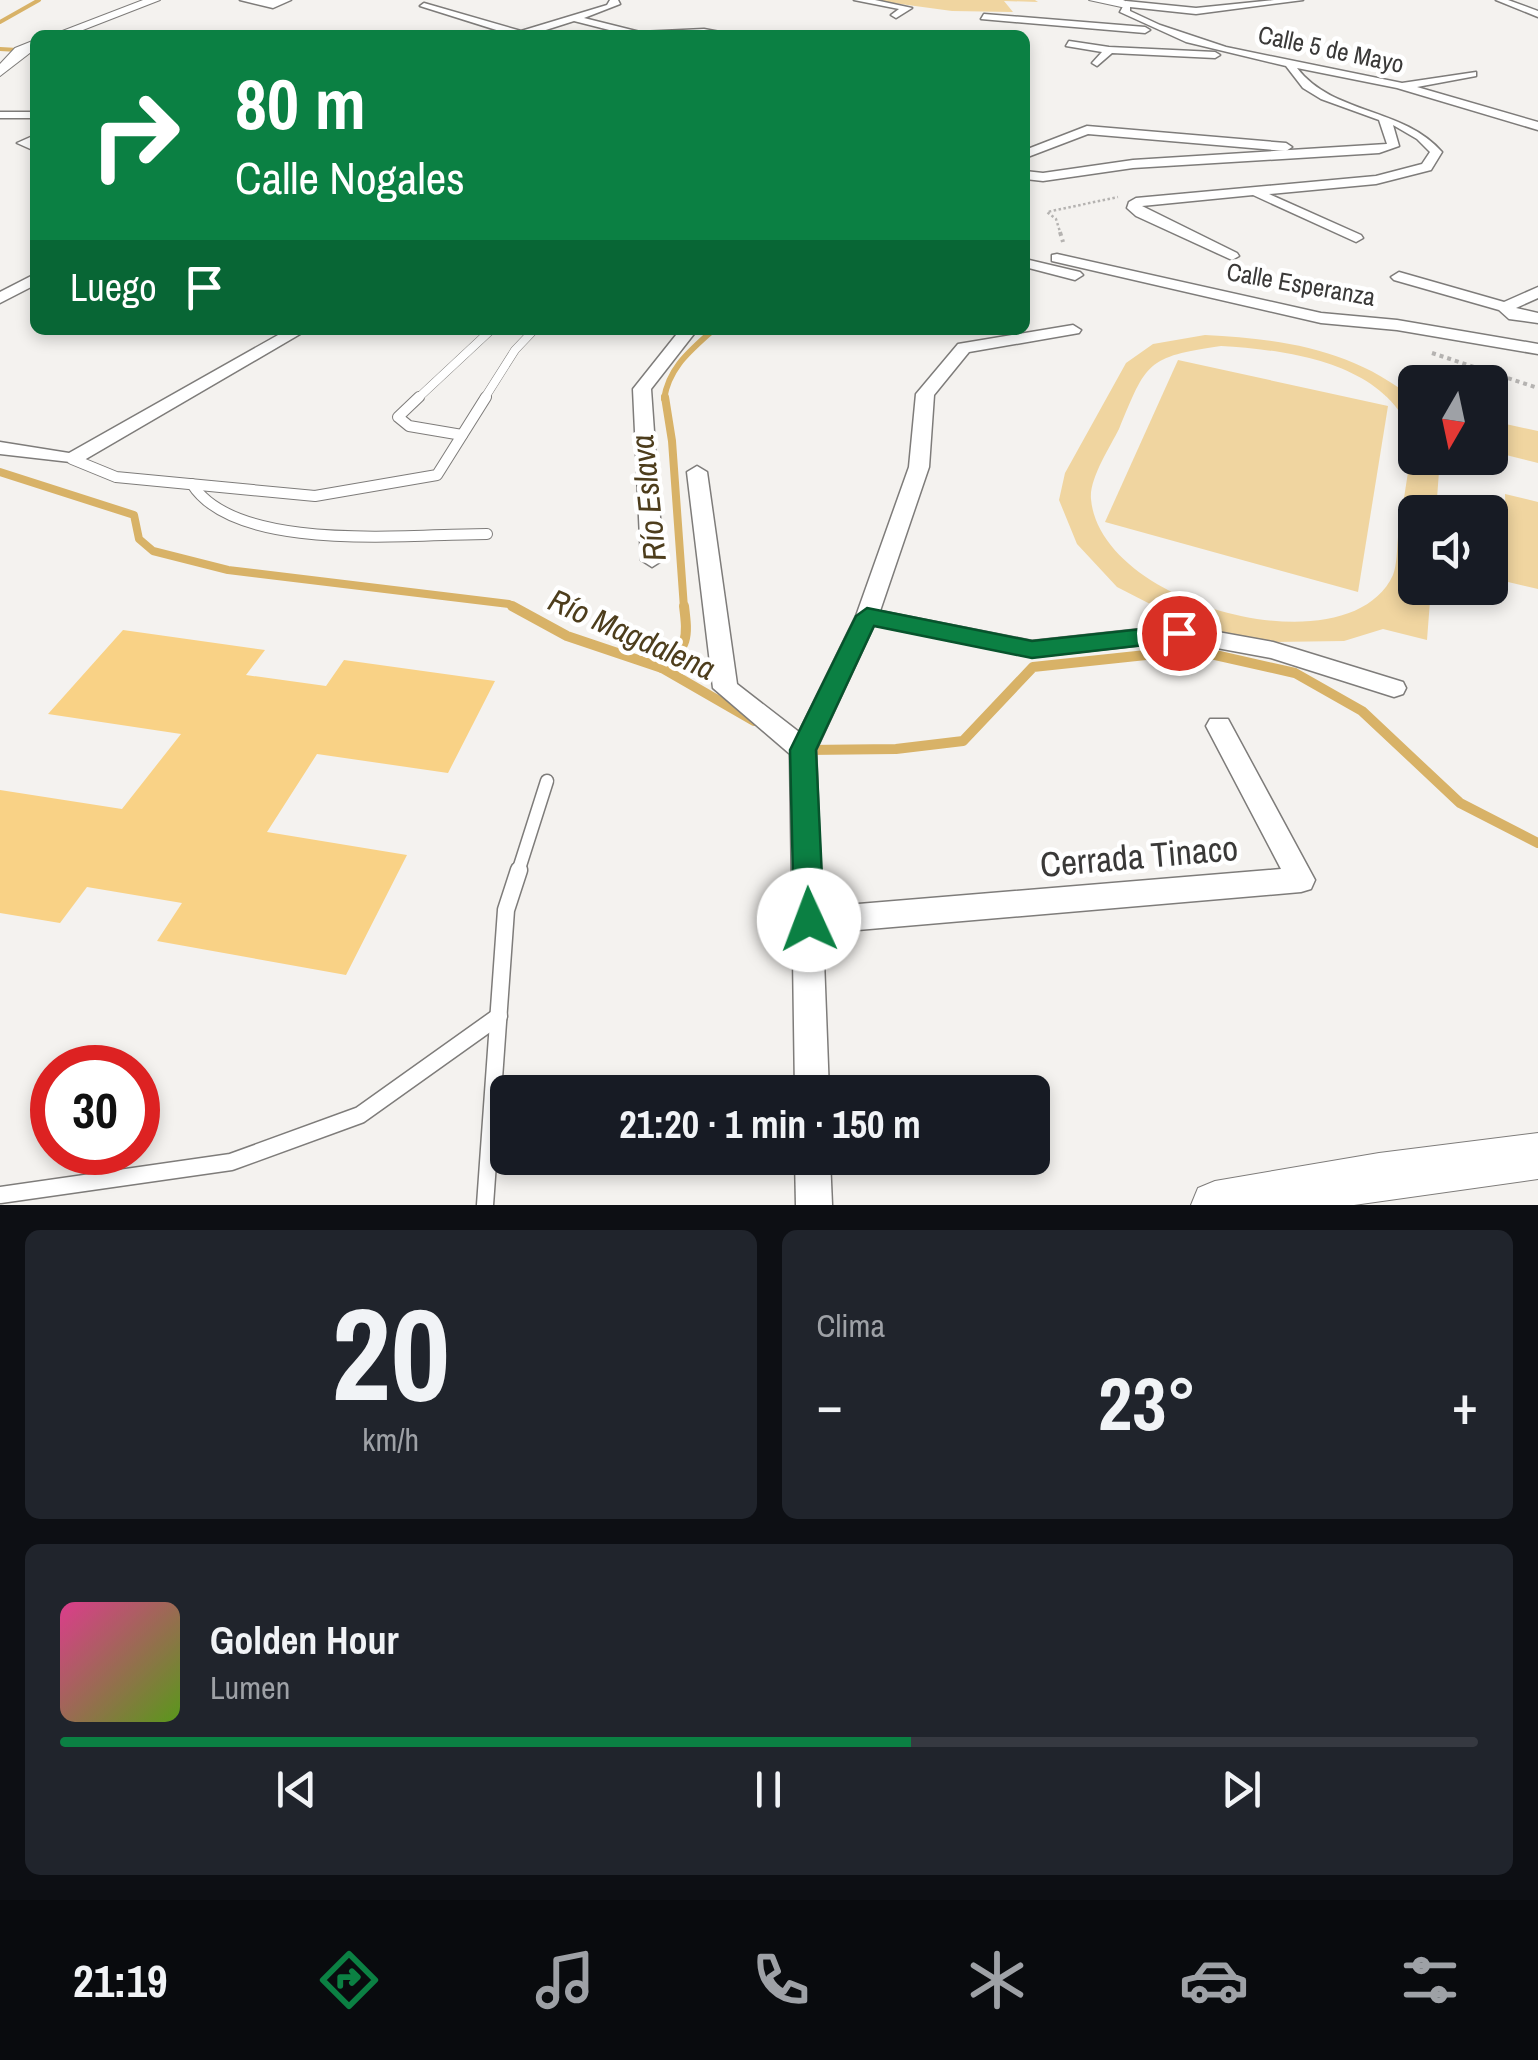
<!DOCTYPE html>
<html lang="es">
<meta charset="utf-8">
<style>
:root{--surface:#171b24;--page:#20242c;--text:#f1f3f6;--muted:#9ea1a6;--line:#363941;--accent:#0b8043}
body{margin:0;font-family:"Archivo Narrow",sans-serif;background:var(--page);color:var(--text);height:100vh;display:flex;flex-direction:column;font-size:38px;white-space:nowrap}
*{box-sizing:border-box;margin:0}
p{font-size:32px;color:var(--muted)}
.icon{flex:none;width:55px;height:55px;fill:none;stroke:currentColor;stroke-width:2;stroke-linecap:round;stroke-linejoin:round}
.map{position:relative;height:1205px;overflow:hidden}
.side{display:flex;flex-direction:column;gap:25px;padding:25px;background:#0d0f14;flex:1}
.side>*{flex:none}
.guide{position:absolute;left:30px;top:30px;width:1000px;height:305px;border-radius:15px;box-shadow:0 5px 15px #0003;background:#0b8043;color:#fff;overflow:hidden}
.needle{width:65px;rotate:189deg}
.controls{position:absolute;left:1398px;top:365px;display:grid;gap:20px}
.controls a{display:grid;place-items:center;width:110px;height:110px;border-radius:15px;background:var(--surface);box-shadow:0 5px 15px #0003;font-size:50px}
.speed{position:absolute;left:30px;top:1045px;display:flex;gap:20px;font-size:50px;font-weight:700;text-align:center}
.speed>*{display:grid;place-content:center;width:130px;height:130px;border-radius:50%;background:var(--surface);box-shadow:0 5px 15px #0003;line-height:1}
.speed .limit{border:15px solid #d22;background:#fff;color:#111}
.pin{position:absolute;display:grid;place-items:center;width:85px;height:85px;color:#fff;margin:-42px;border:5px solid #fff;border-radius:50%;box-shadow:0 2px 10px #0007}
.me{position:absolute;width:110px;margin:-55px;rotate:358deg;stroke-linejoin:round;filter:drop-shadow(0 0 8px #0008)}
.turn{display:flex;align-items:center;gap:35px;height:210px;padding:0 40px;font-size:45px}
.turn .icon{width:130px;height:130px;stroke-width:2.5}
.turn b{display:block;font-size:70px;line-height:85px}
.then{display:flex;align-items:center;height:95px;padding:0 40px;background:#0003;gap:20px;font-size:38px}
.big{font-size:75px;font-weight:700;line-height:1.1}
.side .tile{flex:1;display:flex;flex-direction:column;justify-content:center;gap:15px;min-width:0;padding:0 35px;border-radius:15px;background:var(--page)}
.side .dial{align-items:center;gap:0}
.dial b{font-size:130px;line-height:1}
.song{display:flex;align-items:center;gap:30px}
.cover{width:120px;height:120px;border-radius:15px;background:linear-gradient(135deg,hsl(330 70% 55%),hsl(90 70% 35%))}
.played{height:10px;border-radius:5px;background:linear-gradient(90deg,var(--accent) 60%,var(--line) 60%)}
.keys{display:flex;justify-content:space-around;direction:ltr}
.heat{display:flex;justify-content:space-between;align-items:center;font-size:55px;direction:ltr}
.side .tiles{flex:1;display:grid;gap:25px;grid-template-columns:1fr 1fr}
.tile:last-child{grid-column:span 2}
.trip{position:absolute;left:490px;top:1075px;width:560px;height:100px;border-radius:15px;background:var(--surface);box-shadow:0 5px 15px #0003;font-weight:700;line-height:100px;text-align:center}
.dock{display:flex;height:160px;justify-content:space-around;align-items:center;background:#090b0e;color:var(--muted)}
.dock .icon{width:70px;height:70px}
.dock .selected{color:var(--accent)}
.dock b{font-size:45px;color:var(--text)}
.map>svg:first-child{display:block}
.green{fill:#f0d5a0;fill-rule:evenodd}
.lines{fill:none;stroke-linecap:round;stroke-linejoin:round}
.stream-far3{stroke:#d8b267;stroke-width:4}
.stream-far2{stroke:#d8b267;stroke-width:6}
.stream-far1{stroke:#d8b267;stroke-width:8}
.stream{stroke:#d8b267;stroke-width:10}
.building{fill:#f9d286}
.service-far3-casing{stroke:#7e7c7a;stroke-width:9}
.service-far2-casing{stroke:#7e7c7a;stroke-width:12}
.service-far1-casing{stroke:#7e7c7a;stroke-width:15}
.service-casing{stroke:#7e7c7a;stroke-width:19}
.minor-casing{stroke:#7e7c7a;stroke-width:3}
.tertiary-casing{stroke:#7e7c7a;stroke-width:2}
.path-far1{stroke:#b5b3b1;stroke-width:2.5;stroke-dasharray:2.5 2.5;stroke-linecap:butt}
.path{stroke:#b5b3b1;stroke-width:4;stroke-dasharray:4 4;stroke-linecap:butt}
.service-far3{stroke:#fff;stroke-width:8}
.service-far2{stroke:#fff;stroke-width:10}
.service-far1{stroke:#fff;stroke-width:12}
.service{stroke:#fff;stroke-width:16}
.minor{fill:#fff;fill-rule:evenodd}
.tertiary{fill:#fff;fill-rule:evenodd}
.route{fill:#0b8043;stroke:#07532c;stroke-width:2.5}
.labels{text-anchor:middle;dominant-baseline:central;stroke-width:9;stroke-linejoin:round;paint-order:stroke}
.far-street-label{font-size:25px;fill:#3a3938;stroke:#fff}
.water-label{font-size:32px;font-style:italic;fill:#4d3d1c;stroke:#fff}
.near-street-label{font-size:35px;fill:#3a3938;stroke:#fff}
</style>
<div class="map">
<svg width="1538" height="1205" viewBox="0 0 1538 1205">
<rect width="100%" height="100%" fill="#f4f2ef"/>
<g class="green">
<path d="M871,0H1035L1038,2L1004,1L1013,12L952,11Z"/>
<path d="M1205,335C1283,339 1353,349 1415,400V458H1440L1436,512H1415V588H1431L1427,640L1383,629L1344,641L1273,642L1193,626L1117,587L1077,544L1059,500L1065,473L1126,363L1153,344ZM1221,346C1289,350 1389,363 1413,439C1408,472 1403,505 1398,537C1397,548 1397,565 1393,575C1349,671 1100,606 1091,499C1089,479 1110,447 1119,429C1147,362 1146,357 1221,346Z"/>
<path d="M1178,360L1388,406L1358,592L1105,522Z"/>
<path d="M1492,421L1538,431V463L1490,451Z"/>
<path d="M1505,494L1538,502V589L1508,582Z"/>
</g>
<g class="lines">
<g class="stream-far3">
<path d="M0,22L39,0"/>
<path d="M0,49L35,51"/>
</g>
<path class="stream-far2" d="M664,399C669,367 690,351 713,330"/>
<g class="stream-far1">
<path d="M665,397L672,441L684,608"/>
<path d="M0,472L134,515L139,539L153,551L228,570L509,604L516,608"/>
</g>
<g class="stream">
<path d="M512,606L567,636L662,668L754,721"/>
<path d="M662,668C688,647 688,638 684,606"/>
<path d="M807,750L896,749L963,741L1033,667L1193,650L1295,673L1362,711L1460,803L1538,843"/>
</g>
</g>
<path class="building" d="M123,630L265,650L246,675L326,686L344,660L495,681L448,773L317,754L267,832L407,855L346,975L157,941L182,903L87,887L60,923L0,913V790L122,809L181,734L48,714Z"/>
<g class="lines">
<g class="service-far3-casing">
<g id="service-far3">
<path d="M417,399L491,330"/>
<path d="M484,399L515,350L534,330"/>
</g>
</g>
<g class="service-far2-casing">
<g id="service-far2">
<path d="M419,397L398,417L409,426L462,435"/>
<path d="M72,459L116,477L315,496L437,475L486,397"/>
<path d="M192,484C236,554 413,534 487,534"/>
</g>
</g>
<g class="service-far1-casing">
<path id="service-far1" d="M518,872L547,781"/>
</g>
<g class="service-casing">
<g id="service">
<path d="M0,1195L231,1162L360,1115L499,1016"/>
<path d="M485,1205L506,910L519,870"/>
</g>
</g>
<g class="minor-casing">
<g id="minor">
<path d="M240,0H291L273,8Z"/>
<path d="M610,0H618L620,4L584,18L640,32L704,29L736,35H629L574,21L530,35H512L420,6L424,3L521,31L607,5Z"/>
<path d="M854,0H875L912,8L896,18L891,15L899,9Z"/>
<path d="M1274,0H1303L1196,14L1130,7V11L1160,25L1226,47L1402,83L1476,72V76L1417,87L1538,122V130L1397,88L1297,68C1333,115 1403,107 1442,152L1431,170L1376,184L1269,194L1361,235L1363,238L1356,242L1253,195L1142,206L1237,253L1239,256L1232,260L1136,216L1127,208L1129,202L1136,198L1376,176L1422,164L1430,152L1417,139L1393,125L1399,146L1379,153L1133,168L1043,181L1025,179V171L1043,173L1133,160L1387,144L1379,120L1321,99L1303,88L1286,66L1186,42L1120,12L1126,1L1196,8Z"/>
<path d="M1496,0H1508L1538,11V17Z"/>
<path d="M984,14L1145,27L1150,30L1145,33L981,19Z"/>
<path d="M1069,41L1109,47L1215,52L1220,55L1215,58L1112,53L1097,66L1092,63L1102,52L1066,46Z"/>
<rect x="0" y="112" width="35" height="6"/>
<path d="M1087,126L1286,143L1292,147L1286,151L1088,134L1025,158V150Z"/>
<path d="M35,135V151L17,143Z"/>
<path d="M1057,254L1321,313L1397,320L1538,344V354L1397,330L1321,323L1052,261V255Z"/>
<path d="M1025,259L1080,272L1083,275L1075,280L1025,267Z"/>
<path d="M1399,272L1504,302L1538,287V298L1516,308L1538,313V323L1509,319L1499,310L1394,280L1391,277Z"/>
<path d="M35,274V285L0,303V292Z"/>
<path d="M1073,325L1081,330L1079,333L969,352L934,395L929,467L880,611L1032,641L1179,625L1273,642L1403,682L1406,688L1403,694L1394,697L1271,658L1179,641L1032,657L874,625L816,750L822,907L1281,869L1206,726L1210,719H1228L1315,880L1311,889L1301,892L823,933L829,1092H795L790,754L713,688L687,472L697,466L707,472L737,684L799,732L856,616L909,467L916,394L958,344Z"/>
<path d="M287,330H307L79,463L0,454V442L69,453Z"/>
<path d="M680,330H697L651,389L663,560L652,567L641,560L633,389Z"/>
<path d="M795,1158H830L832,1205H796Z"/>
</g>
</g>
<g class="tertiary-casing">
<g id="tertiary">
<path d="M143,0H160L70,35H52Z"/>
<path d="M1089,0H1123L1132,4L1126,8Z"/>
<path d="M35,40V49L0,76V64L15,48Z"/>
<path d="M1538,1133V1179L1354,1205H1191L1198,1188L1215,1181L1379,1153Z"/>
</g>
</g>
<path class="path-far1" d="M1061,235L1056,219L1047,212L1118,197"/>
<g class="path">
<path d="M1060,232L1063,242"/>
<path d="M1432,353L1538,388"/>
</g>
<use href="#service-far3" class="service-far3"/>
<use href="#service-far2" class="service-far2"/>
<use href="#service-far1" class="service-far1"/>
<use href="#service" class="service"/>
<use href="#minor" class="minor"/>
<use href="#tertiary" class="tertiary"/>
</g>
<path class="route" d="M867,608L1032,641L1179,625L1191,633L1179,641L1032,658L874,626L816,750L824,920L820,930L809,934L798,930L794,920L790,750L856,616Z"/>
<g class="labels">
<g class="far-street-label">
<text transform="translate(1331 49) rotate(12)">Calle 5 de Mayo</text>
<text transform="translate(1301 284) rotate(10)">Calle Esperanza</text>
</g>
<g class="water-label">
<text transform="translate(648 498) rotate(-96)">Río Eslava</text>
<text transform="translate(632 634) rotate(24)">Río Magdalena</text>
</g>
<g class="near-street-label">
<text transform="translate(1139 856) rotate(-5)">Cerrada Tinaco</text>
</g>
</g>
</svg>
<div class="controls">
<a><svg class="needle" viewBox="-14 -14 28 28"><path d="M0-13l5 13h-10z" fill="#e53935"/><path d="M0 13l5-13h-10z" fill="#9ea1a6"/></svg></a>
<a><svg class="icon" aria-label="sound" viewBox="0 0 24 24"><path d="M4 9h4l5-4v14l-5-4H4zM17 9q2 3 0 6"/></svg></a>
</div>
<div class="speed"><div class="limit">30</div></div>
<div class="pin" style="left:1179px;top:633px;background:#d93025"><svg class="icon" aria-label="arrive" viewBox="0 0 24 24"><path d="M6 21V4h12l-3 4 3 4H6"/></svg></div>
<svg class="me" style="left:809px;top:920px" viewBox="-20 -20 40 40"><circle r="19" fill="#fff"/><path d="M0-13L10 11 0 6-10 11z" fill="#0b8043"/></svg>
<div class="trip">21:20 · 1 min · 150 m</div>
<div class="guide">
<div class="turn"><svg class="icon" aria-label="right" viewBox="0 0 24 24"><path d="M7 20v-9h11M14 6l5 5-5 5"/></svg><div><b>80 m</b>Calle Nogales</div></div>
<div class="then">Luego<svg class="icon" aria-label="arrive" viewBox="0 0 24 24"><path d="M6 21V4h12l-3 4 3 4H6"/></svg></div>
</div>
</div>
<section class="side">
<div class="tiles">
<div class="tile dial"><b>20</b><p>km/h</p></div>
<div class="tile"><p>Clima</p>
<div class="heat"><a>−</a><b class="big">23°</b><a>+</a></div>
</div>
<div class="tile">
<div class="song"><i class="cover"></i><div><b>Golden Hour</b><p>Lumen</p></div></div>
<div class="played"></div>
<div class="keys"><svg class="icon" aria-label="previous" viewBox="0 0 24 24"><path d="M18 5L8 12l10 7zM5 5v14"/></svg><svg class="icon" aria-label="pause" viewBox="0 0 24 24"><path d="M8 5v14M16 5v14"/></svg><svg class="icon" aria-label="next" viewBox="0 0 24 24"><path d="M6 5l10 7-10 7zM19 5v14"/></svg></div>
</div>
</div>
</section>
<nav class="dock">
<b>21:19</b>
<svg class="icon selected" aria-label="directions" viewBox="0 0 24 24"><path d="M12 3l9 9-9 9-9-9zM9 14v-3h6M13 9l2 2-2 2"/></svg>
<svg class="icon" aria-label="music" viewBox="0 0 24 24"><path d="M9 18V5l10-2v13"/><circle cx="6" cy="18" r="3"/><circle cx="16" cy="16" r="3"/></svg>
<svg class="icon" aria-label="phone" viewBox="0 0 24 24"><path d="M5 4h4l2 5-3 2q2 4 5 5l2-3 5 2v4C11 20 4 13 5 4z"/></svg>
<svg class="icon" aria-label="climate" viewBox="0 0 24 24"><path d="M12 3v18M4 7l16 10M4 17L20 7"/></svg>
<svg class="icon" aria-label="car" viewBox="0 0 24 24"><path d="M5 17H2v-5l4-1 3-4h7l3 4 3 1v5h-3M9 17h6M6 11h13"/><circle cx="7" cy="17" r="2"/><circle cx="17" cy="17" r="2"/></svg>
<svg class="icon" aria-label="filters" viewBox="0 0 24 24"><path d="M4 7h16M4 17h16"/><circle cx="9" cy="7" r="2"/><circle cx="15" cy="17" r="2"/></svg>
</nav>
